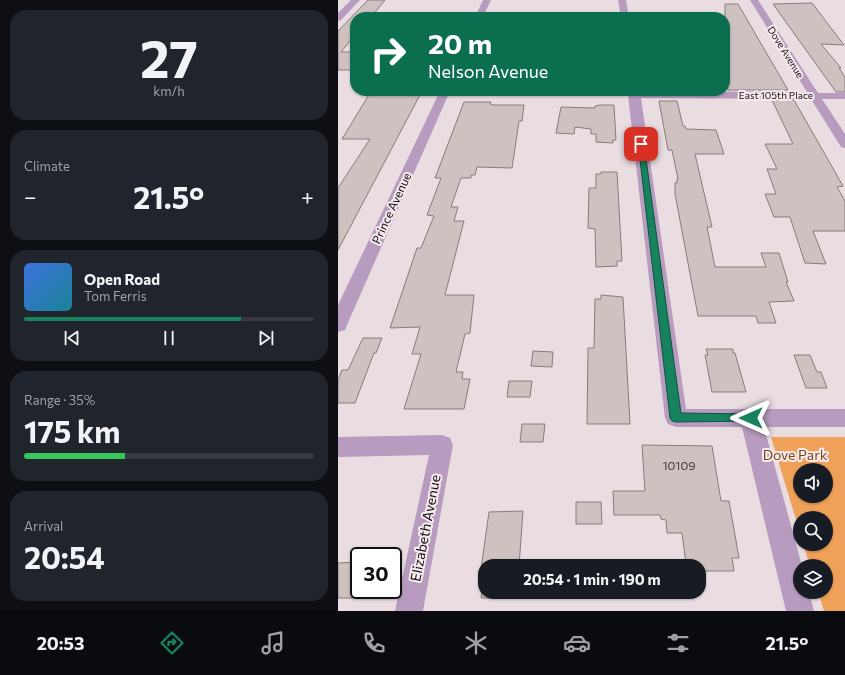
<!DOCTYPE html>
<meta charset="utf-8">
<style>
:root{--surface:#171b24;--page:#20242c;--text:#f1f3f6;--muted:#9ea1a6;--line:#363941;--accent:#16825e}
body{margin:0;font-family:Commissioner,sans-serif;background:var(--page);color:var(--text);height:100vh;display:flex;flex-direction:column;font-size:15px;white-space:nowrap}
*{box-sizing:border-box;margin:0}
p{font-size:13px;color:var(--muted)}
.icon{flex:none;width:22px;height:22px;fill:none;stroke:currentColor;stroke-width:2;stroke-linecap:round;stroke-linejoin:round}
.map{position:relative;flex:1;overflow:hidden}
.panel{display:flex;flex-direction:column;gap:10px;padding:10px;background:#0d0f14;width:338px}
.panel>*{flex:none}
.hud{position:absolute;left:12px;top:12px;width:380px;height:84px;border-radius:16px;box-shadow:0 1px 3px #0004;background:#0b6e4f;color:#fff;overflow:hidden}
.controls{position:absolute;left:455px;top:463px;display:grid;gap:8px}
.controls a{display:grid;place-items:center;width:40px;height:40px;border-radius:50%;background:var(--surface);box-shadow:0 1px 3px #0004;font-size:20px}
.speed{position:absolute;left:12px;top:547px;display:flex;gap:8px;font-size:20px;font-weight:700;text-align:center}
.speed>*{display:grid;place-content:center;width:52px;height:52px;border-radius:50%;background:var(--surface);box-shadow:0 1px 3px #0004;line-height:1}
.speed .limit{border:2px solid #111;border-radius:6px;background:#fff;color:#111}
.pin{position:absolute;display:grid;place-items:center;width:34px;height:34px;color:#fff;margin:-17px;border-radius:8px;box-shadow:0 2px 6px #0006}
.me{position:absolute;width:44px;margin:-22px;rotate:270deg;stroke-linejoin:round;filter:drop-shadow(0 0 3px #0008)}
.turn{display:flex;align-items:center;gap:14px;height:84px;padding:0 12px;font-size:18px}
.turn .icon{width:52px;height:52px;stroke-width:2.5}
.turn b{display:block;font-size:28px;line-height:34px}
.big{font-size:30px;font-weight:700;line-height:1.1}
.panel .tile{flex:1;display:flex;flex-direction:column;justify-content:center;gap:6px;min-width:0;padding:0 14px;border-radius:16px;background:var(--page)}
.panel .dial{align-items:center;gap:0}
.dial b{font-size:52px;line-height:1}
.song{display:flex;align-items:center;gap:12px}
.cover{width:48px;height:48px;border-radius:6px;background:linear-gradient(135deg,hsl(220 70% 55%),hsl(190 70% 35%))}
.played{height:4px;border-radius:2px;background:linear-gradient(90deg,var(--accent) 75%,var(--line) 75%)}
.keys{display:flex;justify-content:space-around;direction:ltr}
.heat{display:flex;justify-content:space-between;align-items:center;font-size:22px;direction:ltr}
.charge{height:6px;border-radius:3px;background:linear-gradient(90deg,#34c759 35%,var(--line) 0)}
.trip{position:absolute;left:140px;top:559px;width:228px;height:40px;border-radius:16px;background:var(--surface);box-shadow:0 1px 3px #0004;font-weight:700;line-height:40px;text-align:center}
.tab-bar{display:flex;height:64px;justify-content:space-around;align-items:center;background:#090b0e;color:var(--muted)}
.tab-bar .icon{width:28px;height:28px}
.tab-bar .current{color:var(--accent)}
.tab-bar b{font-size:18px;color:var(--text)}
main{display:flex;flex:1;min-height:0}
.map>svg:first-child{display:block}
.green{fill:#efa159;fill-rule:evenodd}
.building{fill:#cec1c0;stroke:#887c7a}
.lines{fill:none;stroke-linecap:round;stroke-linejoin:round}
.minor{fill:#b79cbf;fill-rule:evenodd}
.route{fill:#16825e;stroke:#0e543d}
.labels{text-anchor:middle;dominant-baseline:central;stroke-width:4;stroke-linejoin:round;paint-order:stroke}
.far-street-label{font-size:10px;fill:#120f10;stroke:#f7eaef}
.street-label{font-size:12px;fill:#120f10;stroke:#f7eaef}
.near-number-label{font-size:12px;fill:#413c3c}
.near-park-label{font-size:14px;fill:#7b4812;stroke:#f7eaef}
.near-street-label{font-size:14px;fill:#120f10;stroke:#f7eaef}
</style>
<main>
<section class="panel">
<div class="tile dial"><b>27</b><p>km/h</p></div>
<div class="tile"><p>Climate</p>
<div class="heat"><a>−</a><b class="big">21.5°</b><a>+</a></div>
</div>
<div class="tile">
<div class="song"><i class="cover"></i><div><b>Open Road</b><p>Tom Ferris</p></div></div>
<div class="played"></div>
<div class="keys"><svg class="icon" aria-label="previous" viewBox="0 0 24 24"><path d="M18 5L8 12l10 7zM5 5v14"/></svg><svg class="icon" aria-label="pause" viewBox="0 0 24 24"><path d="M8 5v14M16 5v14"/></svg><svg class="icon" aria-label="next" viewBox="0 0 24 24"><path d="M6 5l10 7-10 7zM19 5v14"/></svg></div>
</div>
<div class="tile"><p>Range · 35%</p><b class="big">175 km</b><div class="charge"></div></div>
<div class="tile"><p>Arrival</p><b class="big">20:54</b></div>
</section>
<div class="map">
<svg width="507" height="611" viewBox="0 0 507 611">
<rect width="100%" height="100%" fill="#e9dde2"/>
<path class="green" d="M433,437H507V611H486L480,592H488V566H472L465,544H488V518H462V533ZM462,470H488V496H462Z"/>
<g class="building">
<path d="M30,0H47L33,17H17V35L3,52H17V70H0V31Z"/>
<path d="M474,3L506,45L483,44L503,68H501L507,77V92H498L435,4Z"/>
<path d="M387,4H400L450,90H390L387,79Z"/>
<path d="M32,93H83L0,250V188L32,139H4Z"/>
<path d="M434,100H456L505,186L499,187L507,201V231H475L488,264L467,263L452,217H436L427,194H438L429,169H439L427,144H455Z"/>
<path d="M321,101H339L345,126H347L348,129L378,130L386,154H357L374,227H369L377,267H428L423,253H441L450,282H448L456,301L431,302L438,323H420L418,316H360L337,194V183H339V179H340L334,150H330Z"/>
<path d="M126,102H153L152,104L155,105H186L184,121H181L174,168L139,167L137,175H133V178H123L113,207H120L116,221H126L107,295H136L132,333L127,334L118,372H125L124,379H132L126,409H66L83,354H74L82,327L52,328L79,248H83L96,216L89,215L103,178H97Z"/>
<path d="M262,105H276L278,140H275V143L258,142V134H253V129L237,127L236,134L218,133L223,107L257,108V106Z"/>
<path d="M263,172H279L284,261H279V266L258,267L257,229L250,228L251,188H258V174H263Z"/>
<path d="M263,295L285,297L292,424H249L250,348H256L257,299H263Z"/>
<path d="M25,338H44L38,353H36L17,403H0V380L4,370H10Z"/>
<path d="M368,349H395V353H397L408,392H374L367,355H370Z"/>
<path d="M195,351L215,352L214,367L193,366Z"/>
<path d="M456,355H472L479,372H483L489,388H468Z"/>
<path d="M171,381H194L192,397H169Z"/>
<path d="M184,424H207L205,442H182Z"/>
<path d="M304,445L374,446L383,501H391L401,558H394L396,571H363L362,564H348L344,533H329L328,520L323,519L322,515H276L275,491H307Z"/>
<path d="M238,502H263L264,524H238Z"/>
<path d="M185,511L181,566H147V592H179L178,598H143L145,583H141L151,512Z"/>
<path d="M21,562V598H0V563Z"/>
</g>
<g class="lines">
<g class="minor">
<path d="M13,0H22L3,20L0,21V13Z"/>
<path d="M145,0H153L145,17H137Z"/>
<path d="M280,0H288L291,17H283Z"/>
<path d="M412,0H420L480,93H507V99H484L507,134V148L503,147L473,99L303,98L348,409H507V427H426L464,566H462V592H471L476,611H448L404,427H338L330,424L327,418L290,95L291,91L469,92Z"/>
<path d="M102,91H112L9,325L7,330L0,332V305Z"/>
<path d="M104,435L112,438L115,445L85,611H57L91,455L0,457V437Z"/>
</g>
</g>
<path class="route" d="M300,142L306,144L343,413L413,414L417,415L418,418L417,421L338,422L334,421L332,418Z"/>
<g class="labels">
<g class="far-street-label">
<text transform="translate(448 52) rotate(58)">Dove Avenue</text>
<text x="438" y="95">East 105th Place</text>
</g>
<g class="street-label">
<text transform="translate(53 208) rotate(-65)">Prince Avenue</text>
</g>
<g class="near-number-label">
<text x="341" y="465">10109</text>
</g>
<g class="near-park-label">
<text x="457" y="454">Dove Park</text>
</g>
<g class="near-street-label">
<text transform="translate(87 528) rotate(-79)">Elizabeth Avenue</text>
</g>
</g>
</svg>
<div class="controls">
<a><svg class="icon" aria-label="sound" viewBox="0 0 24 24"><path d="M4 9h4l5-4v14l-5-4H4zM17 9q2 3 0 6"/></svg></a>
<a><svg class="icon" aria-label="search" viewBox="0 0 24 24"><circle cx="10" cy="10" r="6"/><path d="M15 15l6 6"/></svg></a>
<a><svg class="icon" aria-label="layers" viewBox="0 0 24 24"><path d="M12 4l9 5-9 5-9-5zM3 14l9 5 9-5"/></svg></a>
</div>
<div class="speed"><div class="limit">30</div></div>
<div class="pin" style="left:303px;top:144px;background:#d93025"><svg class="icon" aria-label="arrive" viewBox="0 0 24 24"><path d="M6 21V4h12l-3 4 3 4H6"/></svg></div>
<svg class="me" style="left:413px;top:418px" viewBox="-20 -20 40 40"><path d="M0-17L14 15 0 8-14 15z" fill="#16825e" stroke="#fff" stroke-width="4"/></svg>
<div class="trip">20:54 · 1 min · 190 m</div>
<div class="hud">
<div class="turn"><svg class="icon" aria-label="right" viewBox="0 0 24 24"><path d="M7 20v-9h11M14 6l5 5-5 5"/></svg><div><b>20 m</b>Nelson Avenue</div></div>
</div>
</div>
</main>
<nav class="tab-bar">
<b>20:53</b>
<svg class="icon current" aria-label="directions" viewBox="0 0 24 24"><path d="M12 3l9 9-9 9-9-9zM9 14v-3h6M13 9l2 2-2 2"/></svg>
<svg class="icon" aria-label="music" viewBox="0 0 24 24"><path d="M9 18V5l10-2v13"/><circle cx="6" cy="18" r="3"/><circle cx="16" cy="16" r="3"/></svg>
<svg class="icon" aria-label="phone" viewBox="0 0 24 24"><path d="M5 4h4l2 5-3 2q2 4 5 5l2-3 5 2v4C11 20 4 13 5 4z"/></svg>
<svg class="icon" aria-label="climate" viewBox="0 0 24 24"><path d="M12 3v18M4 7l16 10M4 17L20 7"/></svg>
<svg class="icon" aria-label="car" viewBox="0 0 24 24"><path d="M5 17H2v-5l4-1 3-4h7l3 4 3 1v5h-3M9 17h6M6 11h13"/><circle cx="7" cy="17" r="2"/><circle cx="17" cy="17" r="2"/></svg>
<svg class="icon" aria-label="filters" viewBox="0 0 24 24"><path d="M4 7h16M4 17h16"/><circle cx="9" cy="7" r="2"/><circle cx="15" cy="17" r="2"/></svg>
<b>21.5°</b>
</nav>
